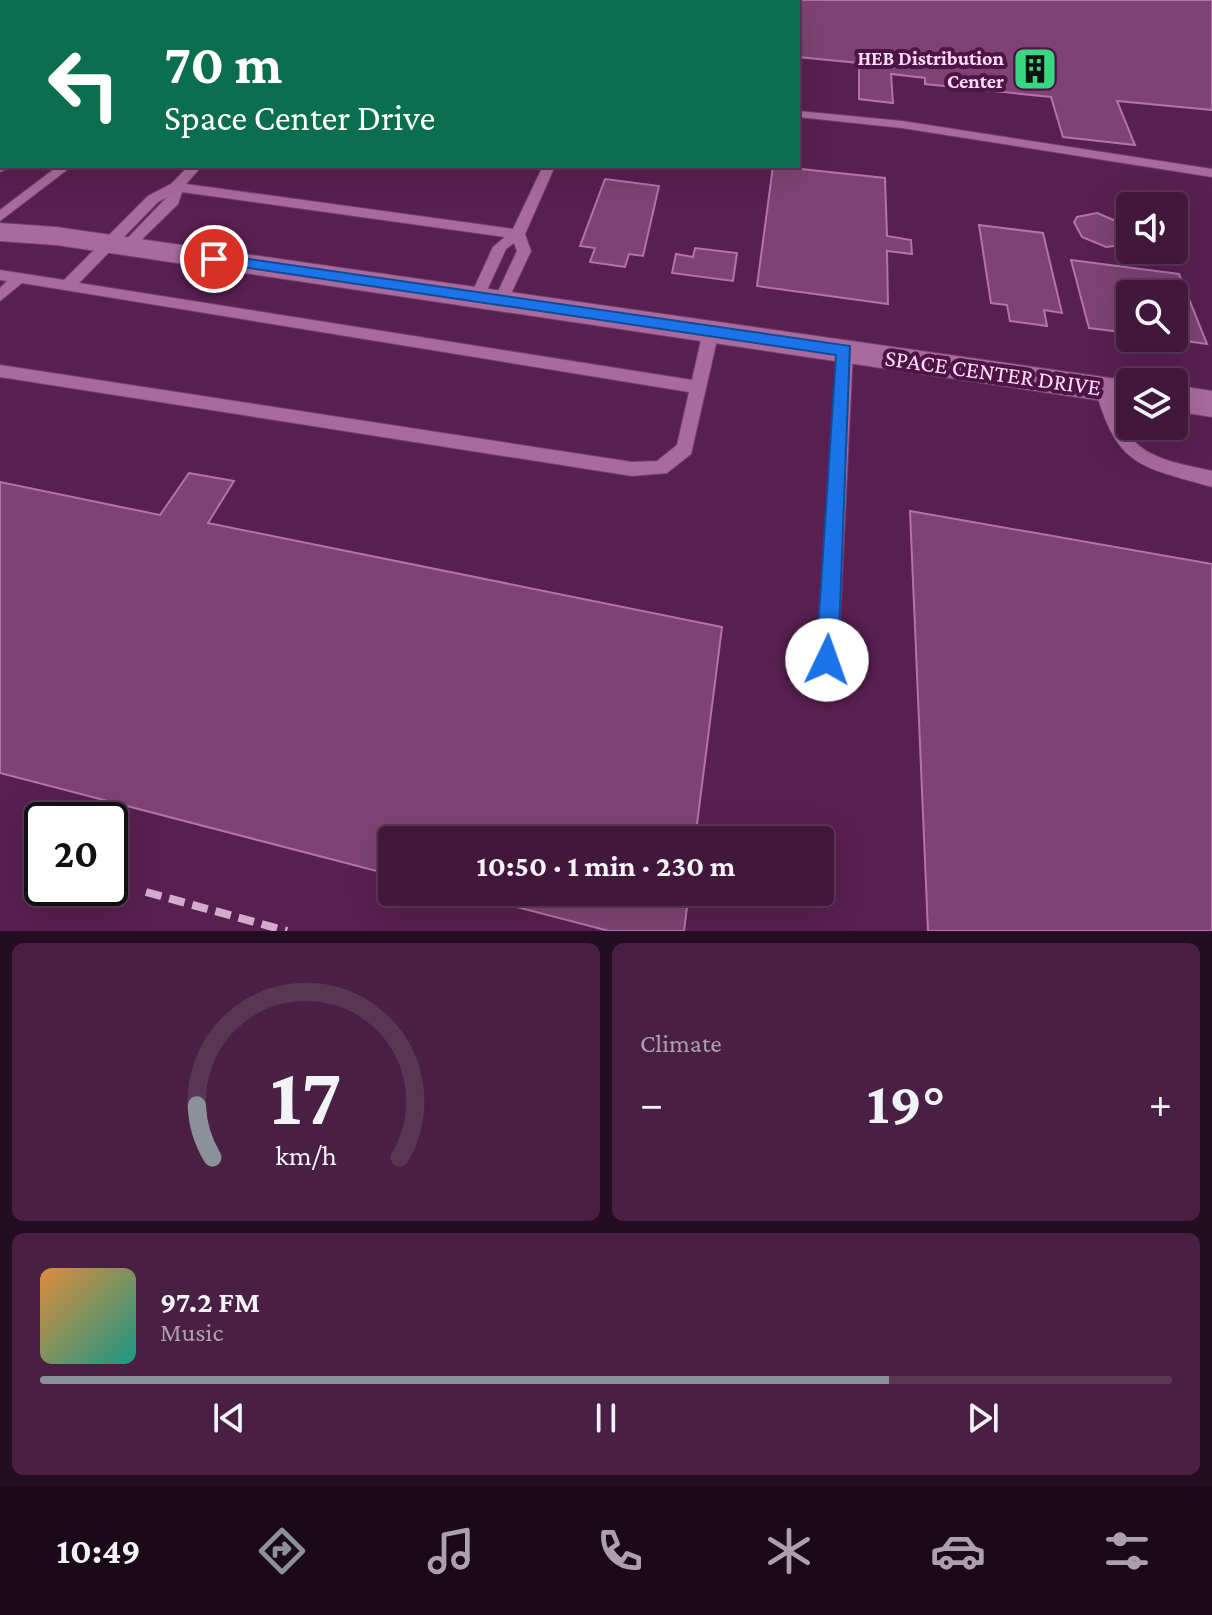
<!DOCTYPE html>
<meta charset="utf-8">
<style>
:root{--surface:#42173c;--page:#492043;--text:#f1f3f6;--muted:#ae9faf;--line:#5a3656;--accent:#8c9099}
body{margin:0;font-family:"Crimson Pro",serif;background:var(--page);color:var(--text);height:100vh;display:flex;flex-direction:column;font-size:30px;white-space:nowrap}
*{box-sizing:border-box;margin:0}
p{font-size:26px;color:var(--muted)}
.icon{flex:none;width:44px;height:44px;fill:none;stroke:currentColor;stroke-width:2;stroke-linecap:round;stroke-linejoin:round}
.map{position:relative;height:931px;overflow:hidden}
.details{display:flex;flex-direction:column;gap:12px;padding:12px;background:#240d21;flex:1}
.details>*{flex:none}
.guide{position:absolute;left:0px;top:0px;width:800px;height:168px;box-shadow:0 8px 32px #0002,0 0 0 2px var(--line);background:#0b6e4f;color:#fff;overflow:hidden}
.buttons{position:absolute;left:1116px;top:192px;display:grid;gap:16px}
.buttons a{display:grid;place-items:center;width:72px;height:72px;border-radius:8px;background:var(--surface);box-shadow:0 8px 32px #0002,0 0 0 2px var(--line);font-size:40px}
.speed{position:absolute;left:24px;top:802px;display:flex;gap:16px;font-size:40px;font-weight:700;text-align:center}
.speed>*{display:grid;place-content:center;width:104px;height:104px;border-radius:50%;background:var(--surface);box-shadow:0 8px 32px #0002,0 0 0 2px var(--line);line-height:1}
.speed .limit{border:4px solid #111;border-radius:12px;background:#fff;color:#111}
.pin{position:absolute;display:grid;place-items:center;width:68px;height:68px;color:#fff;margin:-34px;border:4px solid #fff;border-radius:50%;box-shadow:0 2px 8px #0007}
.me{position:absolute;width:88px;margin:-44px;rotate:3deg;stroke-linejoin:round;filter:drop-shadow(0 0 6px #0008)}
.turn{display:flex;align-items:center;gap:28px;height:168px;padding:0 32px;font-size:36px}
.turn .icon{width:104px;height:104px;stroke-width:2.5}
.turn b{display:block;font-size:56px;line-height:68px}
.big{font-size:60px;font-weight:700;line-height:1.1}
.details .card{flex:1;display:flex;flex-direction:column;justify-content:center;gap:12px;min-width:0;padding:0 28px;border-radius:12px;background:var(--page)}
.details .dial{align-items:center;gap:0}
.dial svg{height:208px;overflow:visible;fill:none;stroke:var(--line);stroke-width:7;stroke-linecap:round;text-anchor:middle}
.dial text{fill:var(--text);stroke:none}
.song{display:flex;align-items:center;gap:24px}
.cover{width:96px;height:96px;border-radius:12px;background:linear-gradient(135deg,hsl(30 70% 55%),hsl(170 70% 35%))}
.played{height:8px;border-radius:4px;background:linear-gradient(90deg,var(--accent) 75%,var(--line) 75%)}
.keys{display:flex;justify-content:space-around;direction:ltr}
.heat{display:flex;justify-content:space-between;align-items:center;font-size:44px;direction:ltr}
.details .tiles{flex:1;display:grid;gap:12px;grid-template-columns:1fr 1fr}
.card:last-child{grid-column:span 2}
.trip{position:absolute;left:378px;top:826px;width:456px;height:80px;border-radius:8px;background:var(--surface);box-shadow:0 8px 32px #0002,0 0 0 2px var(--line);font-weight:700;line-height:80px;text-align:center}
.dock{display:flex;height:128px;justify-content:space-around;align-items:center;background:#1a0918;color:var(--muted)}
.dock .icon{width:56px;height:56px}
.dock .selected{color:var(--accent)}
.dock b{font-size:36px;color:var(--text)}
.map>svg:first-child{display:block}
.building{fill:#7e4374;stroke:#b373a7;stroke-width:2}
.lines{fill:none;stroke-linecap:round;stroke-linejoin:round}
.lane-casing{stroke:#723f6b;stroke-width:2}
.street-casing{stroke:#723f6b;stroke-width:2}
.lane{fill:#a96a9d;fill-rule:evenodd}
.street{fill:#a96a9d;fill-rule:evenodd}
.rail{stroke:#d3abcb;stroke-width:8;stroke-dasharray:16 8;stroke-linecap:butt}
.route{fill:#1a73e8;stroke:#114b97;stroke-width:2}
.labels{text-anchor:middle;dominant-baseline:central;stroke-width:8;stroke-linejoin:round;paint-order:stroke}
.far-poi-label{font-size:20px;font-weight:bold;fill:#fedbf6;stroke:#4d1445;text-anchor:end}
.street-label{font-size:24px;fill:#fedbf6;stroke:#4d1445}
</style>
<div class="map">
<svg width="1212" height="931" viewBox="0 0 1212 931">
<rect width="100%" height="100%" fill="#581f50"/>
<g class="building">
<path d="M0,0H1212V110L1117,101L1135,145L1063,137L1051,97L925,84V78L891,74L893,103L859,99V63L798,57V2H2L0,103Z"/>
<path d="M773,166L885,178L887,236L911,240L912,254L887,251L888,304L757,286Z"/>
<path d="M605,179L659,186L643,256L629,254L625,267L590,262L595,248L580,246Z"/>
<path d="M1097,213L1130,227V244L1106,247L1082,237L1074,222L1077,217Z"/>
<path d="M979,225L1043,233L1062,313L1044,310L1047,326L1010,321L1007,305L991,303Z"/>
<path d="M695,248L737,253L733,281L672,273L676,254L693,257Z"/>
<path d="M1071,260L1179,274L1207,344L1165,338H1174V294H1130V333L1089,328Z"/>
<path d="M189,473L234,481L208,523L722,627L695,840H392V875L0,773V482L160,515Z"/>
<path d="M910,511L1212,564V931H928Z"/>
<path d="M459,892H689L684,931H609Z"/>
</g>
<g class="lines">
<g class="lane-casing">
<g id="lane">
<path d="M798,111L902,121L1212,169V177L902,128L798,117Z"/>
<path d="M2,163V166H11L0,172Z"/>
<path d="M58,166H72L0,221V210Z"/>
<path d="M189,166H202L186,184L513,229L543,166H555L525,234L531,251L508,300L501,305L494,300L517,251L514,243L506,249L482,301L477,302L470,297L493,247L505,237L182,192L178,204L132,249L127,250L120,246L167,197L158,202L79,283L692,380L703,331L711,326L719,331L691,454L667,473L632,476L0,377V365L632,462L657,461L677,445L689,392L22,283L0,301V288L7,281L0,280V270L64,280L148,196L171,184Z"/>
<path d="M845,344L853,350L838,660L835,667L827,671L819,667L816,660L837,350Z"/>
<path d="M1103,382C1116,386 1122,428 1135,442C1154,461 1187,465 1212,471V487C1139,466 1117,467 1095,388Z"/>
</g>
</g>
<g class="street-casing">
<g id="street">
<path d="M0,223L56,227L1138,382H1130V405L56,245L0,241Z"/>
<path d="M1174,385L1212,391V417L1174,411Z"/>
</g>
</g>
<use href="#lane" class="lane"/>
<use href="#street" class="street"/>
<path class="rail" d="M146,892L287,931"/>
</g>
<path class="route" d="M214,254L850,346L838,660L835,667L827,670L819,667L816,660L836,355L209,262L207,259Z"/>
<defs>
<g id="building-square" transform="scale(2.3)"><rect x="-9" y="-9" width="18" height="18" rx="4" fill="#38d880" stroke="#4d1445"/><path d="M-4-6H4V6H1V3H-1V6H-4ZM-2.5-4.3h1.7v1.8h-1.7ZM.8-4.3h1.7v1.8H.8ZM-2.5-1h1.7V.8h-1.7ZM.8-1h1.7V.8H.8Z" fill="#111"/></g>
</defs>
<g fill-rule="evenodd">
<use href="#building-square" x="1035" y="69"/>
</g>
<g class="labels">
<g class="far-poi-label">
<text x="1004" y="58">HEB Distribution<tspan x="1004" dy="23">Center</tspan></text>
</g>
<g class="street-label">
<text transform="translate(993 372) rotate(8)">SPACE CENTER DRIVE</text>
</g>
</g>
</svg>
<div class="buttons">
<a><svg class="icon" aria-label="sound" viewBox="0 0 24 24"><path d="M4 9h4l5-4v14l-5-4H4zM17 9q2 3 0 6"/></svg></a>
<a><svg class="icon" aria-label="search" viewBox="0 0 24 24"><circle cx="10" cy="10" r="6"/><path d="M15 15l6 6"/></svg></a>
<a><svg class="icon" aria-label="layers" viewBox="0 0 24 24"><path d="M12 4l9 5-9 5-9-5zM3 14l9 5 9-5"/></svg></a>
</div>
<div class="speed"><div class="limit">20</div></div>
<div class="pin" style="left:214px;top:259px;background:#d93025"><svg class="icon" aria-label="arrive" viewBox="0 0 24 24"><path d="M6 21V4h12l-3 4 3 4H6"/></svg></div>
<svg class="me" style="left:827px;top:660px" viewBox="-20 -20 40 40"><circle r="19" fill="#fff"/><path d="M0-13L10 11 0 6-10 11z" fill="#1a73e8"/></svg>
<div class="trip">10:50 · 1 min · 230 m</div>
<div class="guide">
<div class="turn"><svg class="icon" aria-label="left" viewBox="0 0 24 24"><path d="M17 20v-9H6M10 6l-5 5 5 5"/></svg><div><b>70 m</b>Space Center Drive</div></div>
</div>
</div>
<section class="details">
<div class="tiles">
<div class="card dial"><svg viewBox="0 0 100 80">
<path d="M14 69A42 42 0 1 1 86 69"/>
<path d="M14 69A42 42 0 0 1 8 49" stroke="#8c9099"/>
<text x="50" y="56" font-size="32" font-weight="700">17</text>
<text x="50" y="72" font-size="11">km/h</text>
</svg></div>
<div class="card"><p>Climate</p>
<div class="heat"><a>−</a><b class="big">19°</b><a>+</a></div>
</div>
<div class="card">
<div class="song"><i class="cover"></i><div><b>97.2 FM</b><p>Music</p></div></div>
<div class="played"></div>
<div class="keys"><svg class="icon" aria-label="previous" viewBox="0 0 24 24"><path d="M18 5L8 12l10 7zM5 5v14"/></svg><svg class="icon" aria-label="pause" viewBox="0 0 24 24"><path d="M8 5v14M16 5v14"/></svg><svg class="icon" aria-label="next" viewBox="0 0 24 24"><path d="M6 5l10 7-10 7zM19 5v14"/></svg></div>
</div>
</div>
</section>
<nav class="dock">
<b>10:49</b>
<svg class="icon selected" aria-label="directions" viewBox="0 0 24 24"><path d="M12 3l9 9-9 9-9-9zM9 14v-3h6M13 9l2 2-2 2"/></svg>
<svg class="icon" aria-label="music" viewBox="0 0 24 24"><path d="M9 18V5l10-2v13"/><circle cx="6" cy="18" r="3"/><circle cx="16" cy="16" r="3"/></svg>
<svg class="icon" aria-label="phone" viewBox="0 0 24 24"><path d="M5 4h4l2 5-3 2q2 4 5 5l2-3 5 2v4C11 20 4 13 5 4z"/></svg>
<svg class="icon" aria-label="climate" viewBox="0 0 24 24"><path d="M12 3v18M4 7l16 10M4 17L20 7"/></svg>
<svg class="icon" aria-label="car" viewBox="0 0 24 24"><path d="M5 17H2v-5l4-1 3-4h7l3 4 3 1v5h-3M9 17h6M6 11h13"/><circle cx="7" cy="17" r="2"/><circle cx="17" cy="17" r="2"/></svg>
<svg class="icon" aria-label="filters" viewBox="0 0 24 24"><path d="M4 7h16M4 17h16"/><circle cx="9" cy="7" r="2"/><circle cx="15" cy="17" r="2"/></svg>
</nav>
